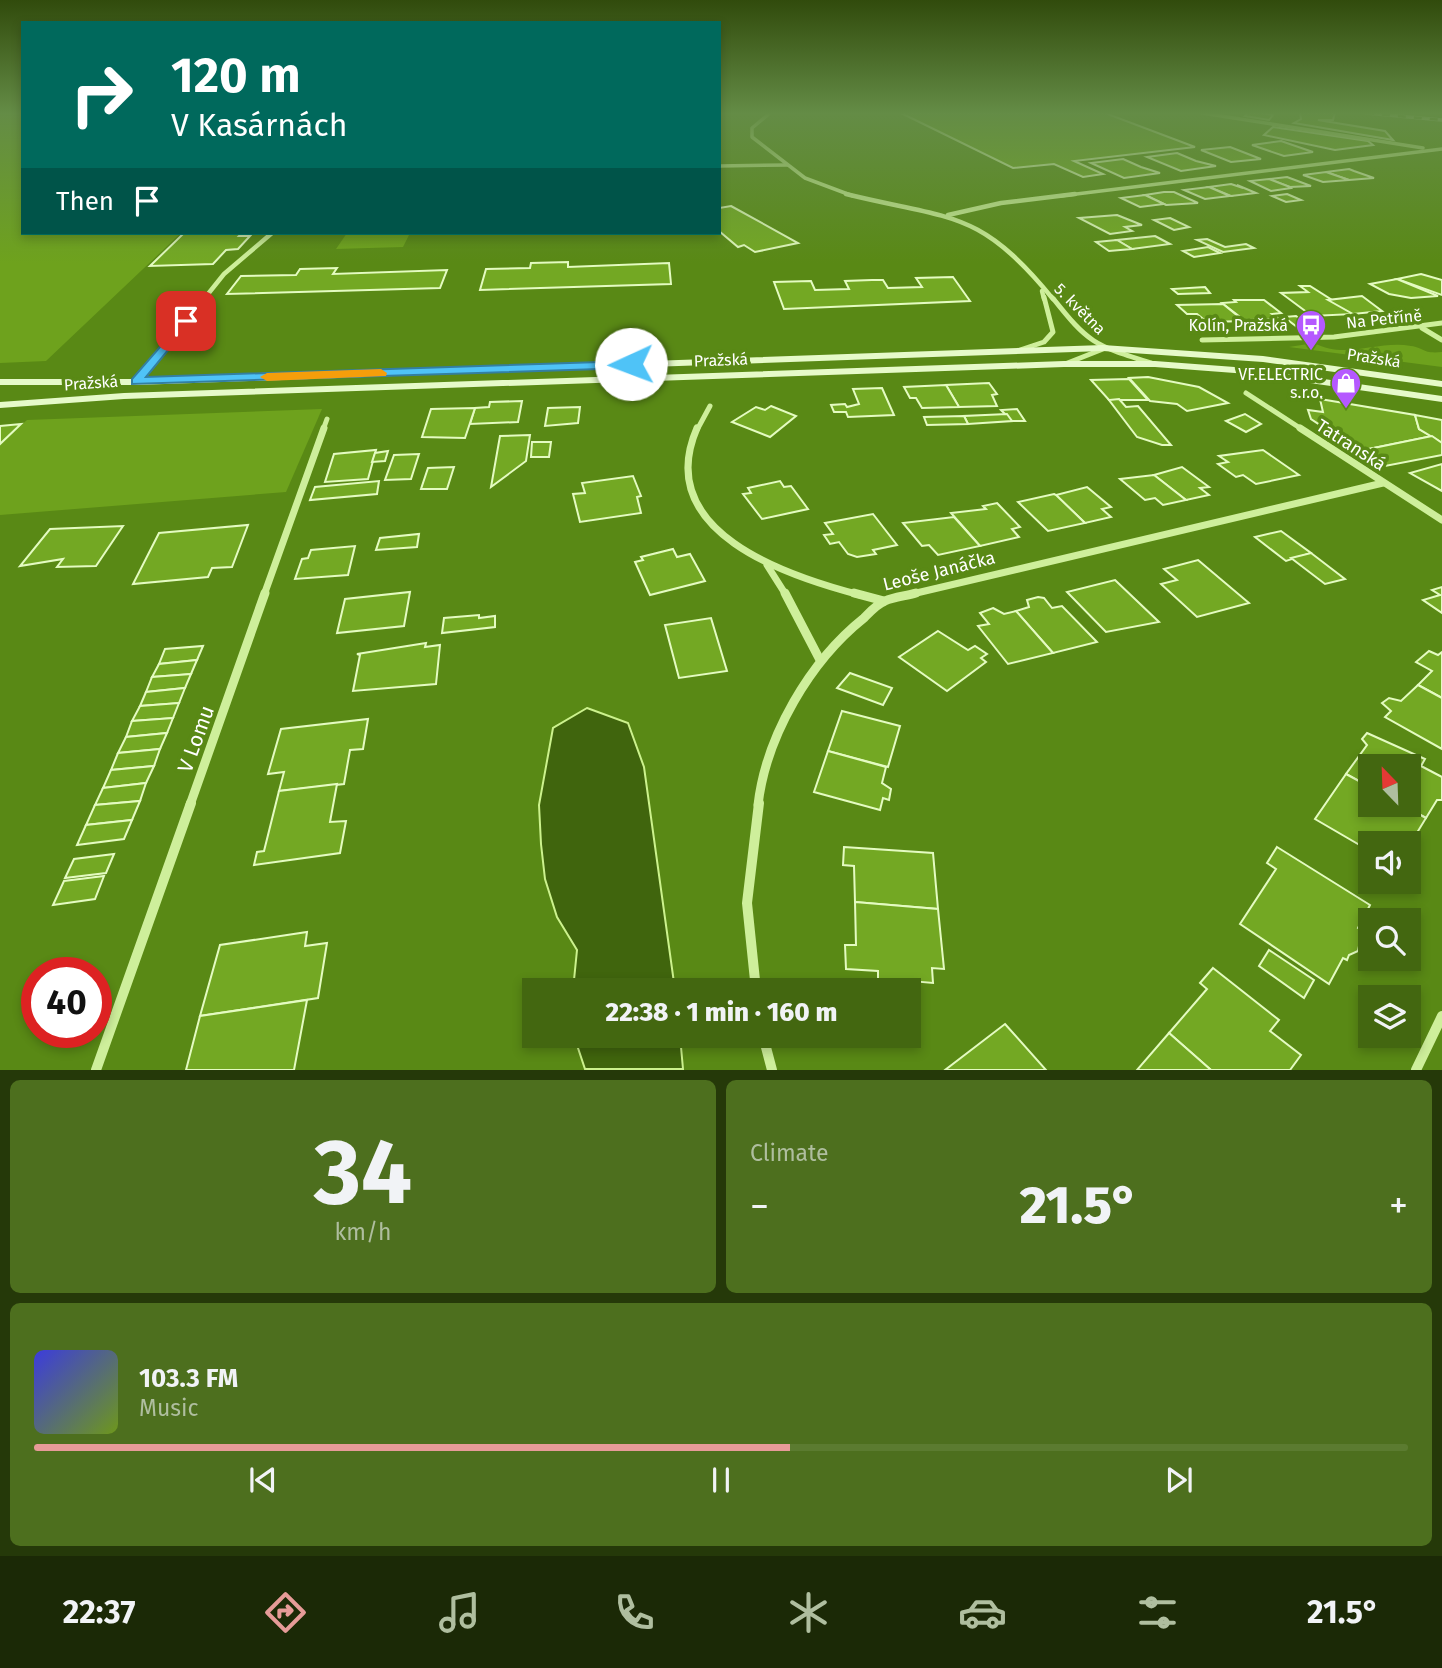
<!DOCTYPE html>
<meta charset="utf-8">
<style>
:root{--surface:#436710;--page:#4d6f1e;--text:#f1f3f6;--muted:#afbe9f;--line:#5b7b30;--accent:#e69b98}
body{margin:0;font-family:"Fira Sans",sans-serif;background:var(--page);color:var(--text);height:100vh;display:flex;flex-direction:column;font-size:26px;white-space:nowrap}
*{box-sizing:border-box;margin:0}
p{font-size:23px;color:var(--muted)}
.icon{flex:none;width:38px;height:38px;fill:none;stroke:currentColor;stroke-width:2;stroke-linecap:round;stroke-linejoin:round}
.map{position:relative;height:1070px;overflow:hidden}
.panel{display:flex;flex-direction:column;gap:10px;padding:10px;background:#253909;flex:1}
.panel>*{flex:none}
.top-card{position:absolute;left:21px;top:21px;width:700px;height:214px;border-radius:0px;box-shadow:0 4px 10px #0003;background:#00695c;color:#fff;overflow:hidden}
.needle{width:46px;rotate:337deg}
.controls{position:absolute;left:1358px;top:754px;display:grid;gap:14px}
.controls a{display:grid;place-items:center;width:63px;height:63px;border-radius:0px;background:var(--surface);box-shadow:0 4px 10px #0003;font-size:35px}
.speed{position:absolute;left:21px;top:957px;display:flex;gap:14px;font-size:35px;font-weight:700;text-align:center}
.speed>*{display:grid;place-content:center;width:91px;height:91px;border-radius:50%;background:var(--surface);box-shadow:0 4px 10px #0003;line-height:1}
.speed .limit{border:10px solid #d22;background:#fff;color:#111}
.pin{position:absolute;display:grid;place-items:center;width:60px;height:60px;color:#fff;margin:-30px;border-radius:14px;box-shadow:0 4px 10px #0006}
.me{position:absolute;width:77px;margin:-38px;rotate:268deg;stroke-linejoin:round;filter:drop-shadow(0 0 5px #0008)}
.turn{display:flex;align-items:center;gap:24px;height:147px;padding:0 35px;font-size:32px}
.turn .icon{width:91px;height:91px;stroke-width:2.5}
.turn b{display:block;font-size:49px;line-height:60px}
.then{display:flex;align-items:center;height:66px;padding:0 35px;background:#0003;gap:14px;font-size:26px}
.big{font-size:52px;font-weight:800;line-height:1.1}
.panel .card{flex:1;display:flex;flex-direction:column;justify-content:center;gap:10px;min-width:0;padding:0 24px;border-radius:10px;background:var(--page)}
.panel .dial{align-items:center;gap:0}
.dial b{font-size:91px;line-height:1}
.song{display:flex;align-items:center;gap:21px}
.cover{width:84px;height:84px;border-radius:10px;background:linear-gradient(135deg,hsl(240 70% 55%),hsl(80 70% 35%))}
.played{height:7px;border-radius:4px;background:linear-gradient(90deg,var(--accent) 55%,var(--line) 55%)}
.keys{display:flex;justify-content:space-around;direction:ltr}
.heat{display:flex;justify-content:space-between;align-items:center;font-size:38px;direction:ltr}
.panel .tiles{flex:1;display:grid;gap:10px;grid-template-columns:1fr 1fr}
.card:last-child{grid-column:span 2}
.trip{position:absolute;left:522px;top:978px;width:399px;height:70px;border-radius:0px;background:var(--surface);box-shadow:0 4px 10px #0003;font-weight:800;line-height:70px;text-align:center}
.tab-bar{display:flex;height:112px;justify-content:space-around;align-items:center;background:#1b2906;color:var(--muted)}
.tab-bar .icon{width:49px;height:49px}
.tab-bar .on{color:var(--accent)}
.tab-bar b{font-size:32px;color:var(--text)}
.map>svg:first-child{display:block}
.green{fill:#6ea21d}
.water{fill:#40650d;stroke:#ccf28d;stroke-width:2}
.building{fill:#73a823;stroke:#e4fbc1;stroke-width:2}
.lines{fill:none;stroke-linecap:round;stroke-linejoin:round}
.street-far5{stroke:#ceef9b;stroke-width:3.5}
.street-far4{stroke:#ceef9b;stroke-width:4.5}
.street-far3{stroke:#ceef9b;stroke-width:5}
.street-far2{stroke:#ceef9b;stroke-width:7}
.street-far1{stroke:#ceef9b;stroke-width:9}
.street{stroke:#ceef9b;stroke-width:10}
.secondary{fill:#e6fac9;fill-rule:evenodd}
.rail-casing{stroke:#fff;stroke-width:3.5}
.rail{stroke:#598915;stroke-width:2.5;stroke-dasharray:8;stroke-linecap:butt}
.route{fill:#4fc3f7;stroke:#337fa1;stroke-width:2}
.slow{fill:#f59e0b}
.labels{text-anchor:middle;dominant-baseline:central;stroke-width:7;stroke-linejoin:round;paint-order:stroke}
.far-street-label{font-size:16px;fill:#fff;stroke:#598915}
.far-poi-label{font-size:16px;fill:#fff;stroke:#598915;text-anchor:end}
.street-label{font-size:18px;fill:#fff;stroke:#598915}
.near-street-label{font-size:21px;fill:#fff;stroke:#598915}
</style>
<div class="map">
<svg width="1442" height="1070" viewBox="0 0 1442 1070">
<rect width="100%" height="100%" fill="#598915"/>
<g class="green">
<path d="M0,113H23V233H181L46,361L0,363Z"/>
<path d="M347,233H410L403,247L336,249Z"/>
<path d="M1314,343C1346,360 1378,340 1411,346C1425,348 1422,354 1442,352V367L1289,347Z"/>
<path d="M322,409L286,492L0,515V444L27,420Z"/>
</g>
<g class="water">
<path d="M587,708L628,723L644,767L675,990H573L577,950L557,917L545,879L541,844L539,805L553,728Z"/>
<path d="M574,1036H680L683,1069H585Z"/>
</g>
<g class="building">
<path d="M901,113H1105L1195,147L1074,161L1103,174L1083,177L1054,164L1013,168Z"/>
<path d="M1248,113H1260L1273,115L1269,120L1245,116Z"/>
<path d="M1300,113H1335L1333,120H1318L1385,131L1393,140L1294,123L1301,119Z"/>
<path d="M1273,127L1368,141L1373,145L1335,150L1264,135Z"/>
<path d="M1281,141L1313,152L1284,156L1252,145Z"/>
<path d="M1230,147L1261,159L1231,162L1201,150Z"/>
<path d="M1177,153L1196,161L1216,166L1181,171L1147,157Z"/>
<path d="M1123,159L1141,167L1160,173L1124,178L1091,163Z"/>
<path d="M1349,169L1354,171L1374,178L1349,180L1326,172Z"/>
<path d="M1326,172L1349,180L1323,182L1303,175Z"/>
<path d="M1287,177L1311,186L1290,187L1269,179Z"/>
<path d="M1269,179L1290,187L1291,188L1271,191L1250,181Z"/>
<path d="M1231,184L1243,188L1237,185L1256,193L1231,196L1209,187Z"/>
<path d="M1209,187L1230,196L1205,199L1184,190Z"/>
<path d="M1164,192H1174L1198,203L1166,205L1145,195Z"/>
<path d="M1287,194L1301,200L1286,202L1272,196Z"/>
<path d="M1145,195L1164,204L1140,207L1121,198Z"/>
<path d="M731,206L798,243L755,252L744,245L738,247L719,231V208Z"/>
<path d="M1117,215L1142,225L1125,227L1132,231L1110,234L1079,218Z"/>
<path d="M1170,218L1189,227L1174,230L1154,220Z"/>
<path d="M184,233H242L239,236H250L238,249L226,250L213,264L150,266Z"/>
<path d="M1155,236L1170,244L1132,249L1117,240Z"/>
<path d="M1207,239L1225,247L1246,244L1254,248L1223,252L1197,240Z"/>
<path d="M1117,240L1132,249L1109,251L1096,242Z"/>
<path d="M1208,247L1220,253L1194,257L1183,251Z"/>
<path d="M568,262V267L669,263L671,284L480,290L486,269L530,268L531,263Z"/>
<path d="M337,268L333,274L447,270L440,288L227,294L241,276L296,275L300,269Z"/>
<path d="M1421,274L1442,280V295L1397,279Z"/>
<path d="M953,277L970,301L784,309L774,282L811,281L815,290L849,289L845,281L872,280H883L888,288L922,287L916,278Z"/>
<path d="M1397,279L1438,296L1411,298L1389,294L1370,284Z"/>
<path d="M1300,286H1310L1354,314L1312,316L1281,293L1308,292Z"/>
<path d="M1205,287L1210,293L1178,294L1172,289Z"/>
<path d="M1362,296L1382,311L1353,314L1328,300Z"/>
<path d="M1234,300H1264L1281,313L1272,314L1279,319L1244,320L1222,303L1236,302Z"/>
<path d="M1223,304L1244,321L1207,322L1197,314H1187L1177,305Z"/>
<path d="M1296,316L1310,326L1297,327L1284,317Z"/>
<path d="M1148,377L1199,387L1228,403L1187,411L1177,404L1150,401L1129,378Z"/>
<path d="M1129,379L1148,400H1109L1091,380Z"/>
<path d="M989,383L997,394L992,395L997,406L959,407L946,385Z"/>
<path d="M946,385L959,407L922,408L916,398H910L904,387Z"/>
<path d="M882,388L894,415L848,417L846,412H834L831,405L845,404L847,407L859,404L853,389Z"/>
<path d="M1119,399L1126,407L1138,406L1171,445H1162L1137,437L1109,400Z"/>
<path d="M1320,399L1415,415L1419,429L1432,436L1359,451L1311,419L1308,410L1323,412Z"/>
<path d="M522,401L518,422L470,424L475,408L489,407L490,402Z"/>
<path d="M771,406L796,416L770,437L732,422L756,407L765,410Z"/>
<path d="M580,407L578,423L545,426L548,408Z"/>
<path d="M475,408L465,438L422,437L431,409Z"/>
<path d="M1017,409L1025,421H1012L1001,410Z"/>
<path d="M1007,414L1012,421L968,424L964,416Z"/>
<path d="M1245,414L1261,424L1246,432L1226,421Z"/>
<path d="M1415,415L1442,420V443L1419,429Z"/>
<path d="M964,416L968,424L927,425L924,417Z"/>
<path d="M21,424L0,444V426Z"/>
<path d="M530,435L526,461L491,487L500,436Z"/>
<path d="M1432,436L1442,443V455L1385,466L1359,451Z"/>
<path d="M532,442H551L549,457H531Z"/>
<path d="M376,450L368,479L325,482L334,454Z"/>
<path d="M1263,450L1299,475L1256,484L1243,475L1236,477L1218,464L1228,462L1219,456Z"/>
<path d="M388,451L385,461L372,462L375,453Z"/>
<path d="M419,454L411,479L385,480L394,455Z"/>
<path d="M1442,464V491L1410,473Z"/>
<path d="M454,467L447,489H421L428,468Z"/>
<path d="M1182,467L1209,487L1200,488L1209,495L1186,500L1154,475Z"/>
<path d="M1154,475L1186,500L1163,505L1155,498L1145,500L1120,479Z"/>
<path d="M633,476L641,496L637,497L641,513L580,522L573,494L585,493L582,483Z"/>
<path d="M379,481L377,494L310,500L315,487Z"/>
<path d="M780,481L784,487L791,486L808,509L762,519L743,494L751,493L748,488Z"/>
<path d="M1087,487L1111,507L1102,509L1111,517L1085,523L1056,495Z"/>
<path d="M1054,494L1056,495L1085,523L1048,531L1018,502Z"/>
<path d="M997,503L1020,527L1012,529L1019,537L980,546L951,513L986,509L983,506Z"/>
<path d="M873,514L897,545L873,550L876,554L857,557L848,554L839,542L830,544L824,535L833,534L825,523Z"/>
<path d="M954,517L980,546L938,555L929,545L922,546L903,523Z"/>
<path d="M248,525L232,567L212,568L208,577L133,584L159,533Z"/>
<path d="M123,526L96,566L57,567L63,559L20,566L50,529Z"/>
<path d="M1281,531L1311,553L1286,561L1255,537Z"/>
<path d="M419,534L417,547L376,550L380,538Z"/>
<path d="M355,546L348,575L295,579L302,559L308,558L311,550Z"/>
<path d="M673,549L677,557L690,554L705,581L650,595L635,562L643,560L641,557Z"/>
<path d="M1311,553L1345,579L1325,584L1291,558Z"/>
<path d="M1198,560L1249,603L1197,617L1161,584L1177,580L1164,569Z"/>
<path d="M1115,580L1159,622L1106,632L1067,592Z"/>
<path d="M1442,587V613L1423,600L1440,595L1432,590Z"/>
<path d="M410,592L404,626L337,633L345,599Z"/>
<path d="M1038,597L1044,598L1052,608L1062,606L1097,642L1053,653L1016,611L1029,607L1027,600Z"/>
<path d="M993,608L1004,614L1016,611L1053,653L1008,664L978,626L989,624L980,613Z"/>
<path d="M479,615V618L495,616V627L442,633L444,618Z"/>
<path d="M711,618L727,671L679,678L665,625Z"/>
<path d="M938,631L968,650L975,646L987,654L981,658L986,662L947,691L899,657Z"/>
<path d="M426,643L425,647L440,645L436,684L353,691L360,655L357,654Z"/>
<path d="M203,646L197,660L159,664L165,649Z"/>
<path d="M1429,651L1438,655L1442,652V698L1418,685L1432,671L1416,662Z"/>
<path d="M197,660L191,674L152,677L159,664Z"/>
<path d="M850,673L892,688L883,705L837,688Z"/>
<path d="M191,674L185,688L146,692L152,677Z"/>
<path d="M1418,685L1442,698V749L1385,717L1391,711L1382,703L1389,698L1401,701Z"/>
<path d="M185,688L179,703L140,706L146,692Z"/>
<path d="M179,703L173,718L132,721L140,706Z"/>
<path d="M842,711L900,726L888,767L828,751Z"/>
<path d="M173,718L167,733L126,737L132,721Z"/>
<path d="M368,719L363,749L350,750L344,784L279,791L284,772L268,774L281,729Z"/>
<path d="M167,733L160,749L118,753L126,737Z"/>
<path d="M1367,733L1425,759L1421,766L1442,777V800H1437L1426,818L1402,805H1409V766H1370V787L1346,774L1367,745L1362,739Z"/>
<path d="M160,749L154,766L111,770L118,753Z"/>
<path d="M828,751L886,767L882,783L891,789L889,800L883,798L880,810L814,792Z"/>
<path d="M154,766L146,783L103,788L111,770Z"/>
<path d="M1346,774L1370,787V805H1402L1426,818L1415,836L1419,838L1409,857V844H1370V851L1315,819Z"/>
<path d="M146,783L140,801L95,805L103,788Z"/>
<path d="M337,784L330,822L346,821L340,853L254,865L257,852L264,851L279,791Z"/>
<path d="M140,801L132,820L86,825L95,805Z"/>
<path d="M132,820L124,839L77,845L86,825Z"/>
<path d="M844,847L933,853L938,909L855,902L854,866L843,865Z"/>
<path d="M1277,847L1370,905L1358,928L1362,931L1358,951L1349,955L1347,960L1343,958L1329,984L1240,924L1276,869L1267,863Z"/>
<path d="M114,854L106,873L65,878L74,859Z"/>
<path d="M104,876L95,899L53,905L64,881Z"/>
<path d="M855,902L938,909L944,969L932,968L933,983L900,980L901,988L878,986V971L846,969L845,945H856Z"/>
<path d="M307,932L305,946L327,943L318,998L200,1016L220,945Z"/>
<path d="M1269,950L1314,980L1304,998L1259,966Z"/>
<path d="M1213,968L1279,1020L1270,1031L1301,1055L1290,1070H1211L1169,1033L1207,989L1200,983Z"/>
<path d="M307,1000L294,1070H186L200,1016Z"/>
<path d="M1005,1024L1046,1070H945Z"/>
<path d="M1169,1033L1211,1070H1137Z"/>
</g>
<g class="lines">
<g class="street-far5">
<path d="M770,113L752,128V137L805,178L853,196"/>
<path d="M1202,113L1423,148"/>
<path d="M719,166L787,165"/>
<path d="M1060,196L1442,149"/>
</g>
<g class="street-far4">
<path d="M846,194C951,220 979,208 1053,299"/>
<path d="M948,215L1001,203L1075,194"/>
<path d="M1042,291L1044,299"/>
<path d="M204,299L224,274L272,233"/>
</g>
<g class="street-far3">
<path d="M1052,297C1089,344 1094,345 1151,363"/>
<path d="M1422,328L1442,340"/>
<path d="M1202,340L1334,337L1442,323"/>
<path d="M1020,350L1044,342L1053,332L1044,297"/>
<path d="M1065,364L1103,349"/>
<path d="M137,382L205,297"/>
<path d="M1246,393L1303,430"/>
<path d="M323,430L327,419"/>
<path d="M697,430L710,406"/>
</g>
<g class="street-far2">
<path d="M697,428C652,532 787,576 860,595"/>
<path d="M1300,428L1442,520"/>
<path d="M767,565L786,595"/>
<path d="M264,595L324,428"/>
<path d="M908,595L1383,483"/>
</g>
<g class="street-far1">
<path d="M785,593L820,660"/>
<path d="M854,593L884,601"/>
<path d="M190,805L265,593"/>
<path d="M758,805C766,736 810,661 864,618C870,612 877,604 885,601C894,597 906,596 916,593"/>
</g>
<g class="street">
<path d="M756,990L747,903L759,803"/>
<path d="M763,1036L772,1070"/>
<path d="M96,1070L191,803"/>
<path d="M1416,1070L1442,1016"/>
</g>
<g class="secondary">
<path d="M1103,345L1263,356L1442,381V387L1263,362L1103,351L137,385H0V379H137Z"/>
<path d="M1064,361H1155L1248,368L1442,396V402L1248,374L1155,367H1064L124,399L0,408V402L124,393Z"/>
</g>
<g class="rail-casing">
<path id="rail" d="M1366,113L1442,120"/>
</g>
<use href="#rail" class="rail"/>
</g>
<linearGradient id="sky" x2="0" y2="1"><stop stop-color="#314b0c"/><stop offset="0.43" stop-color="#648c46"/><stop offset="1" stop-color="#648c46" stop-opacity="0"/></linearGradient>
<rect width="1442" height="263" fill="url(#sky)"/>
<path class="route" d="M186,317L192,321L146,377L631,361L637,364L631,368L132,384V379Z"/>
<path class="slow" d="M381,369L387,373L386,376L267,381L260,377L267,373Z"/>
<defs>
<g id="bus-pin" transform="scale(1.575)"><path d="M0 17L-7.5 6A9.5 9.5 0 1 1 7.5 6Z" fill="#b559ff" stroke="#598915"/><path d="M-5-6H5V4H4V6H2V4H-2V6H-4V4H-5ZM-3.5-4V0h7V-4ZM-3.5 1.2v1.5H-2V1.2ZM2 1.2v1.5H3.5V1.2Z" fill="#fff"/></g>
<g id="shop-pin" transform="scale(1.575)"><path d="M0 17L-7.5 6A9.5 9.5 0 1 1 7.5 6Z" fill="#b559ff" stroke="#598915"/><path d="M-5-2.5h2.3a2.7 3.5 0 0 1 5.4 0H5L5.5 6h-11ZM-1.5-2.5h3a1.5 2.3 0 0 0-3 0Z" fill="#fff"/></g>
</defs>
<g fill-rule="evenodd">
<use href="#bus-pin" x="1311" y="325"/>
<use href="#shop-pin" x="1346" y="383"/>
</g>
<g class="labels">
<g class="far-street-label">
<text transform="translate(1080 309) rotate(45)">5. května</text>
<text transform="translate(1384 319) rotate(-6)">Na Petříně</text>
<text transform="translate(1374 358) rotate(9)">Pražská</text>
<text transform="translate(721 360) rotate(-2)">Pražská</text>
<text transform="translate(91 383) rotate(-4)">Pražská</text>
</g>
<g class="far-poi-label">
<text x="1288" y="325">Kolín, Pražská</text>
<text x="1323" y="374">VF.ELECTRIC<tspan x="1323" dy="18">s.r.o.</tspan></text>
</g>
<g class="street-label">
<text transform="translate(1351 445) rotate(33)">Tatranská</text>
<text transform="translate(939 571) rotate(-14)">Leoše Janáčka</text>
</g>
<g class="near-street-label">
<text transform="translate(196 739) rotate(-70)">V Lomu</text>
</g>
</g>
</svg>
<div class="controls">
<a><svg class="needle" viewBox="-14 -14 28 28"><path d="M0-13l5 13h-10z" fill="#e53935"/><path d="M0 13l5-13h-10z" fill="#afbe9f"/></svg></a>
<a><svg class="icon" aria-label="sound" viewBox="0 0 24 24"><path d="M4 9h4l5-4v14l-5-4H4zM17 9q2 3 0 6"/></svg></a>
<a><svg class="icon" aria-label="search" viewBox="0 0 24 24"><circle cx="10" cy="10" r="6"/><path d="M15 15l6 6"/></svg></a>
<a><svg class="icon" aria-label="layers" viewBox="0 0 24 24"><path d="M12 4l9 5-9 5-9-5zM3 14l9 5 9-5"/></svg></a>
</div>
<div class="speed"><div class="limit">40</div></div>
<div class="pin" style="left:186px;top:321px;background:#d93025"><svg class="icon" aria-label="arrive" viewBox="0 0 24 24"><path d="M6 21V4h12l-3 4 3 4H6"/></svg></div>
<svg class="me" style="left:631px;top:364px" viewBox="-20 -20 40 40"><circle r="19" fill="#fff"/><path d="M0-13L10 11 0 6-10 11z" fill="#4fc3f7"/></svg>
<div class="trip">22:38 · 1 min · 160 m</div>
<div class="top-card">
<div class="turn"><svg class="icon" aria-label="right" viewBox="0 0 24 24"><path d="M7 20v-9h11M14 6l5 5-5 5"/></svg><div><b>120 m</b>V Kasárnách</div></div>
<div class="then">Then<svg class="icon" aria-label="arrive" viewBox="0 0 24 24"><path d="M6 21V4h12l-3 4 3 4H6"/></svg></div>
</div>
</div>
<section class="panel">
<div class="tiles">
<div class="card dial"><b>34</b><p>km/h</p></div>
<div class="card"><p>Climate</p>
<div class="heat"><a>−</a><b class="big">21.5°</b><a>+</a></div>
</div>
<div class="card">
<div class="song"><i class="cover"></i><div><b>103.3 FM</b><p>Music</p></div></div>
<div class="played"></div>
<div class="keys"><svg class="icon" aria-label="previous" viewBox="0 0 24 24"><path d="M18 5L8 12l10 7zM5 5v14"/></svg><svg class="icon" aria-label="pause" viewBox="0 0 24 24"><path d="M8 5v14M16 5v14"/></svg><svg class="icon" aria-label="next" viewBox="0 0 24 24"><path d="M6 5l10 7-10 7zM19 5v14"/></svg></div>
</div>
</div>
</section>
<nav class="tab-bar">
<b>22:37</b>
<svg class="icon on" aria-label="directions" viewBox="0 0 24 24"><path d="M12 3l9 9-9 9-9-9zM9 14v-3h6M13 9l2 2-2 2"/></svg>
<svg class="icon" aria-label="music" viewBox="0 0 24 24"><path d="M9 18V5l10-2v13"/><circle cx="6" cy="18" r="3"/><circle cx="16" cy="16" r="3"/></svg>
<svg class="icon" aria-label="phone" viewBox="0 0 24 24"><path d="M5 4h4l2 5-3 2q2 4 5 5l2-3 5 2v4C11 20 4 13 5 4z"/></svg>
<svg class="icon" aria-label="climate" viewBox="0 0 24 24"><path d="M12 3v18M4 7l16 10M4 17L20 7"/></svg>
<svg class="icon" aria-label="car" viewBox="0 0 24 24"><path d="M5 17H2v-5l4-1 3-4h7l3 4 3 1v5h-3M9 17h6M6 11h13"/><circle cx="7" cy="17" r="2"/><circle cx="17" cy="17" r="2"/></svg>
<svg class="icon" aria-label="filters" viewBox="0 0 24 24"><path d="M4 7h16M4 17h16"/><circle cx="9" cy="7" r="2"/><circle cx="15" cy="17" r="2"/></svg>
<b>21.5°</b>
</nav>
